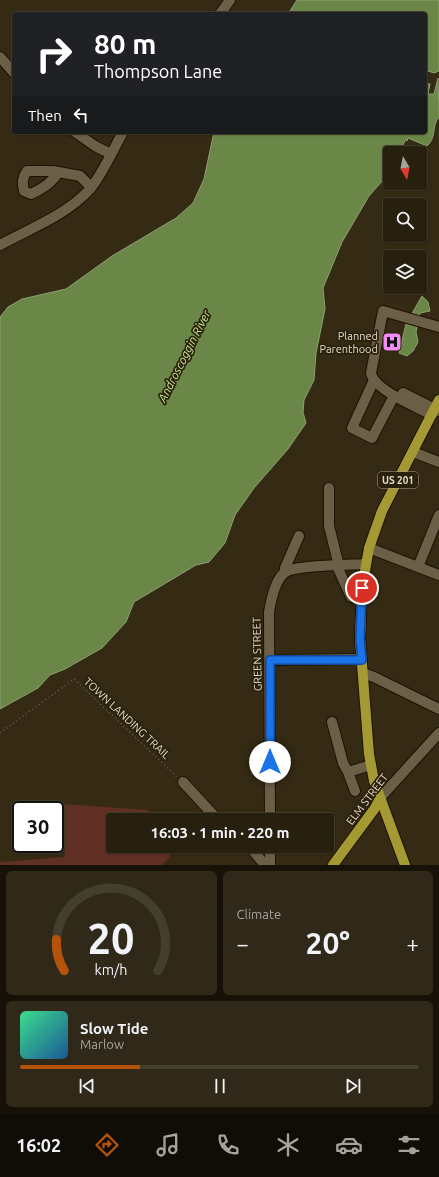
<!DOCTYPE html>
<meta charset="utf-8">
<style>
:root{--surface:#28200f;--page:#302818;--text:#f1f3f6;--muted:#a5a39e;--line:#443e2f;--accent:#b45309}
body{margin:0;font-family:Ubuntu,sans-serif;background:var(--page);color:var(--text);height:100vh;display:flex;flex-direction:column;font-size:15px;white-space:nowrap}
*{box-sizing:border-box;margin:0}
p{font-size:13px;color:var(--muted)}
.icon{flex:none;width:22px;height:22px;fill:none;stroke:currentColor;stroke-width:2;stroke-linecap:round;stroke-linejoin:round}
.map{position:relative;height:865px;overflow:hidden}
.side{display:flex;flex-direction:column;gap:6px;padding:6px;background:#161208;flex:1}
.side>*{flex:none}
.top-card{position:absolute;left:12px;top:12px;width:415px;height:122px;border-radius:4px;box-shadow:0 1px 3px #0004,0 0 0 1px var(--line);background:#202124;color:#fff;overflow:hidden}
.needle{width:26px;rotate:170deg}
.buttons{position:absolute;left:383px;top:146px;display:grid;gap:8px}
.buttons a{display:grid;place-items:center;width:44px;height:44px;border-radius:4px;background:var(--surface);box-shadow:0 1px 3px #0004,0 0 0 1px var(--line);font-size:20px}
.speed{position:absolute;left:12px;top:801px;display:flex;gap:8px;font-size:20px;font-weight:700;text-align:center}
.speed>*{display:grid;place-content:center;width:52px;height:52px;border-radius:50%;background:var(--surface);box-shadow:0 1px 3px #0004,0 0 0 1px var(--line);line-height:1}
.speed .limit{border:2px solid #111;border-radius:6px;background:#fff;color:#111}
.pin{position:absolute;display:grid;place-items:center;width:34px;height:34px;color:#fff;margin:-17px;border:2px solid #fff;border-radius:50%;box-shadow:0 1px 4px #0007}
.me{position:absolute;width:44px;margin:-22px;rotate:0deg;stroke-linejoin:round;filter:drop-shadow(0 0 3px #0008)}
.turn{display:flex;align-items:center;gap:14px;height:84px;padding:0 16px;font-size:18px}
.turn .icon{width:52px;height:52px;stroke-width:2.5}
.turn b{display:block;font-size:28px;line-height:34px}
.then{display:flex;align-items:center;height:38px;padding:0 16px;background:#0003;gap:8px;font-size:15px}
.big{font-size:30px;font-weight:600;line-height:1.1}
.side .tile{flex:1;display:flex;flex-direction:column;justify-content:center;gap:6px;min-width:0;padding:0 14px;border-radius:6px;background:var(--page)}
.side .dial{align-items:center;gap:0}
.dial svg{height:104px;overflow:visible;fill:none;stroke:var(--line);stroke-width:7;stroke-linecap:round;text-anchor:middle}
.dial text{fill:var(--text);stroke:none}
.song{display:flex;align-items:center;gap:12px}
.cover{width:48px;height:48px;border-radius:6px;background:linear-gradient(135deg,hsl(150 70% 55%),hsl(210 70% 35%))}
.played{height:4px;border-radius:2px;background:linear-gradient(90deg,var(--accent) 30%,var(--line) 30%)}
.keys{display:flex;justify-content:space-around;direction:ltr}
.heat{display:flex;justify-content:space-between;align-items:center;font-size:22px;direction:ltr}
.side .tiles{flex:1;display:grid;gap:6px;grid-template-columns:1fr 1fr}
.tile:last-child{grid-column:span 2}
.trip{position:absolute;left:106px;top:813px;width:228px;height:40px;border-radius:4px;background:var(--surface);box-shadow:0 1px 3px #0004,0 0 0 1px var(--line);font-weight:600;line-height:40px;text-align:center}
.menu{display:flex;height:64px;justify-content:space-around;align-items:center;background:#100d06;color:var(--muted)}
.menu .icon{width:28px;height:28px}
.menu .on{color:var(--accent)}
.menu b{font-size:18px;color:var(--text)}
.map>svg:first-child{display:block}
.green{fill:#5f3023}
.water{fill:#6a8748;stroke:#8ea070}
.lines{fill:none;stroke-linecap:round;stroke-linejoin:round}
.minor-casing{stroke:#1d1200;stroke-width:12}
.major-casing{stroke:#1d1200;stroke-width:12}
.path{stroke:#6b614d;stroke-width:1.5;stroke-dasharray:1 3;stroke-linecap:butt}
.minor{stroke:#6c5f47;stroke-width:10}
.major{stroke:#a49933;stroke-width:10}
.route-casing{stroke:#114b97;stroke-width:10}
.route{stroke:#1a73e8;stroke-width:7}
.labels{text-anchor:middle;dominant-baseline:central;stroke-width:3.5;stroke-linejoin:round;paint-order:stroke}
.shield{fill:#2b200a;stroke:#aba292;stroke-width:1}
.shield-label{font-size:10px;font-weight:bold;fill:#e2dacd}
.poi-label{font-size:11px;fill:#e2dacd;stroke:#2b200a;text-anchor:end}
.street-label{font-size:11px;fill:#e2dacd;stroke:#2b200a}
.water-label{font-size:12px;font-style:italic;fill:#c3ec92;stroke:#2b200a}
</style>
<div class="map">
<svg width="439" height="865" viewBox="0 0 439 865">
<rect width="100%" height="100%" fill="#352a14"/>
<path class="green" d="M62,804L148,810L152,820H113V846H165L170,857L162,865H0V862L65,857Z"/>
<g class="water">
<path d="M297,0H439V71L434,73L425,70V14H288Z"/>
<path d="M438,78L439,117C431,127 437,137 427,146L408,138L407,141L405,140L400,153H390V168L384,179L369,196L342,242L323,288L325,309L316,353L314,380L304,400L303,412L306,423L288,449L254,488L235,515L225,543L209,562L196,565L134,602L126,622L102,648L65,669L50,675L38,688L0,709V317L8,307L22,299L66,289L112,256L176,218L193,203L204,179L214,132H425V83L430,84L428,94H434Z"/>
<path d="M422,296L428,302L430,311L420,313L416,332L418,342L413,351L407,356L399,353L406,324Z"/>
</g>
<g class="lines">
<g class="minor-casing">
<g id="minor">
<path d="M220,14L230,0"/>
<path d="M0,57L14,73"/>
<path d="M75,132L95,146L111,154"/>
<path d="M58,172C52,183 43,188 31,194L24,191C22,183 22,178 27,171H53L80,176L91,187"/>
<path d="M0,245C31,228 67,215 91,188C104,171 113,150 123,132"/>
<path d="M374,380L352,428L372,438L394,396"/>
<path d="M403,393L439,411"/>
<path d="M432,415C417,407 374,390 371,373L383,311L439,327"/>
<path d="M413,452L439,462"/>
<path d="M329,488V526L339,566"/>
<path d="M369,548L439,575"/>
<path d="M337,566L351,597H362"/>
<path d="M418,567L439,515"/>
<path d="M286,572L285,568L299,536"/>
<path d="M270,660L362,659"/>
<path d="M363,673L374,677L439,709"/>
<path d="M332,722L343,763L348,772L355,791"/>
<path d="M348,772L371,765"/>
<path d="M183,782L218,820"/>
<path d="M380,798L439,733"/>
<path d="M270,820L269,612C271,600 275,580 285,572C297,565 349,565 366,564"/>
<path d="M249,846L265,865"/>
<path d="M270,846V865"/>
</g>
</g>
<g class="major-casing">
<g id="major">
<path d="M333,865L375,808L380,798"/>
<path d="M405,865L374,781L369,754L360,639L362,588L369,548L382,511L439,400"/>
</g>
</g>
<path class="path" d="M0,733L74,679L177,777"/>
<use href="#minor" class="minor"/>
<use href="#major" class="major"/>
</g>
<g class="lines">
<g class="route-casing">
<path id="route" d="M270,762V660H362L360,639L362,588"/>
</g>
<use href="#route" class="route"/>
</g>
<defs>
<g id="hospital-square" transform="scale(1)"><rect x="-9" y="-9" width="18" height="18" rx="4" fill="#f18bf5" stroke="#2b200a"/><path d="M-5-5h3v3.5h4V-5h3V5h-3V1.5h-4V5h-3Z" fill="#111"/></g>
</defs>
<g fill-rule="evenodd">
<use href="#hospital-square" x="392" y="342"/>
</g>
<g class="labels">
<rect class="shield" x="378" y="472" width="40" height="16" rx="3"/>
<g class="shield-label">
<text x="398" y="480">US 201</text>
</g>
<g class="poi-label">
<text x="378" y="336">Planned<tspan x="378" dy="13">Parenthood</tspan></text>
</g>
<g class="street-label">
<text transform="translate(257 654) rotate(-91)">GREEN STREET</text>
<text transform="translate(127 718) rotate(43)">TOWN LANDING TRAIL</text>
<text transform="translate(367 799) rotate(-53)">ELM STREET</text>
</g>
<g class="water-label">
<text transform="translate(184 356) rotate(-63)">Androscoggin River</text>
</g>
</g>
</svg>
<div class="buttons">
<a><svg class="needle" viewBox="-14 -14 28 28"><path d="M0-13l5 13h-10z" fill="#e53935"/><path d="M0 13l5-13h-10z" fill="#a5a39e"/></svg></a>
<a><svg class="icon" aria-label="search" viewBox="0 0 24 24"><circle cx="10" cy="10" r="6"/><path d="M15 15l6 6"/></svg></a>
<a><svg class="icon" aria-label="layers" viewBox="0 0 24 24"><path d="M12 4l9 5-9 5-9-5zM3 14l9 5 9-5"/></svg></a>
</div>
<div class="speed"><div class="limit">30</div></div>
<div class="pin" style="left:362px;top:588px;background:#d93025"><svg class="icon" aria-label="arrive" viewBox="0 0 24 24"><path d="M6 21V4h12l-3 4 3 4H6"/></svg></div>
<svg class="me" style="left:270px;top:762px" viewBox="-20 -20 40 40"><circle r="19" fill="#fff"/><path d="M0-13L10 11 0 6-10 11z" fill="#1a73e8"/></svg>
<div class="trip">16:03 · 1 min · 220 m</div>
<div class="top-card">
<div class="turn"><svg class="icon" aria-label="right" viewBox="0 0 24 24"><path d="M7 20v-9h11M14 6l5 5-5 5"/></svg><div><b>80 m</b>Thompson Lane</div></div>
<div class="then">Then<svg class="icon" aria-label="left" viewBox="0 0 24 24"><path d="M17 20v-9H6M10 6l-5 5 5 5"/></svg></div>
</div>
</div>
<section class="side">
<div class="tiles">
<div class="tile dial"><svg viewBox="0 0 100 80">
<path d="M14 69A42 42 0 1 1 86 69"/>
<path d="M14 69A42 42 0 0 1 8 45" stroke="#b45309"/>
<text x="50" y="56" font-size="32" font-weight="700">20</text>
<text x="50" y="72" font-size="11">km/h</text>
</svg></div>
<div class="tile"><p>Climate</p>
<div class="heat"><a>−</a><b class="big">20°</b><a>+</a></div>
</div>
<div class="tile">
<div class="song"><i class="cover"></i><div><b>Slow Tide</b><p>Marlow</p></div></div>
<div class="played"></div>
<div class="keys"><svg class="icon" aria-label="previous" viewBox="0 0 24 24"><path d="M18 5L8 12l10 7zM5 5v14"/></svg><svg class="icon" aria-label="pause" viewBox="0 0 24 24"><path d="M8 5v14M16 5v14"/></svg><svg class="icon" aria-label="next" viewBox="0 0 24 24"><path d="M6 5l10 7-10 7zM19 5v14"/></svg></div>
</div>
</div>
</section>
<nav class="menu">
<b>16:02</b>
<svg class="icon on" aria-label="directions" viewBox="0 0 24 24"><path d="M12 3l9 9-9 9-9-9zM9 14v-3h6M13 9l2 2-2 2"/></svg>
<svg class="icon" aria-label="music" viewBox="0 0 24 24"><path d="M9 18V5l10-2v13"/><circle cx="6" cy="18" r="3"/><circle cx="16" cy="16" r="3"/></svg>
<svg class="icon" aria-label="phone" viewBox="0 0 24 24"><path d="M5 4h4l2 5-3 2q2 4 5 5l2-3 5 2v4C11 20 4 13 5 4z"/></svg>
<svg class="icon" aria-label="climate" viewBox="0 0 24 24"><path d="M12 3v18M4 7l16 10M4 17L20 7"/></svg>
<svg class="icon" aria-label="car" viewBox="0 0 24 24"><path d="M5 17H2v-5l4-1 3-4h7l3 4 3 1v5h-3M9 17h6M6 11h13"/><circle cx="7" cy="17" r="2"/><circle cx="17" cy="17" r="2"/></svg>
<svg class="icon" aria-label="filters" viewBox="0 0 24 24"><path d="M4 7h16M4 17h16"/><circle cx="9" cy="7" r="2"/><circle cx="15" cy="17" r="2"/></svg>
</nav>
